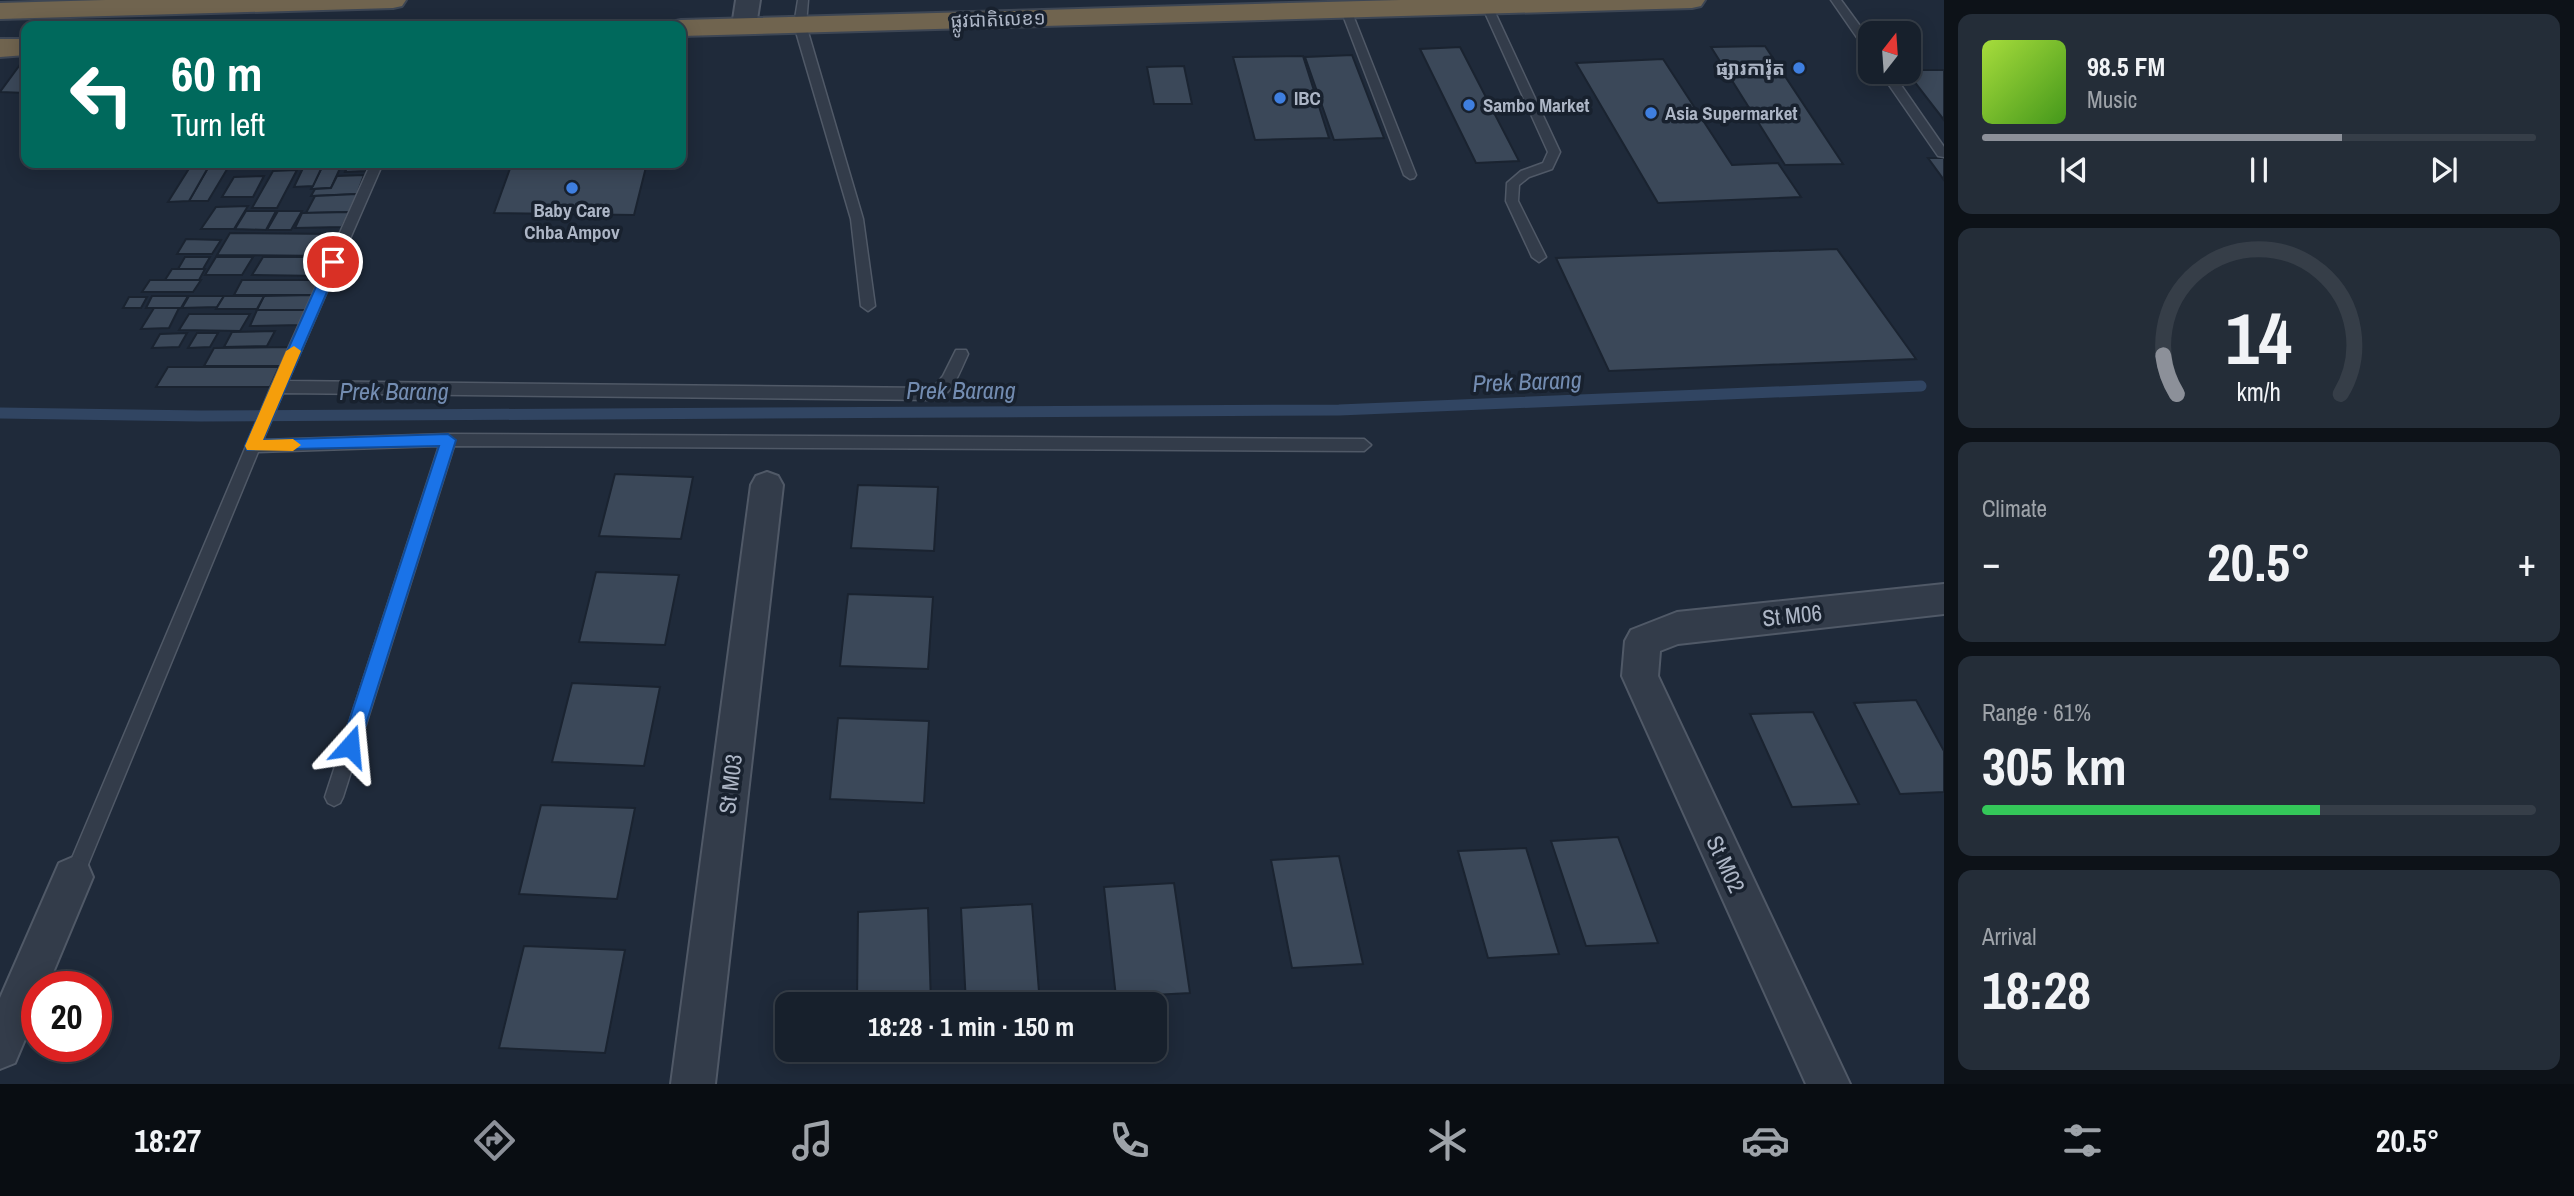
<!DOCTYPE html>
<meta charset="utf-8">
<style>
:root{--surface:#17202c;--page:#242d38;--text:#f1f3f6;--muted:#9ea3a9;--line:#363e48;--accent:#8c9099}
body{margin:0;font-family:"Archivo Narrow","Noto Sans Khmer",sans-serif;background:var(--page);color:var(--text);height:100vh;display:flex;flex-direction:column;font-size:26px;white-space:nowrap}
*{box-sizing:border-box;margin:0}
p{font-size:23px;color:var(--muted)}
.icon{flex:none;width:38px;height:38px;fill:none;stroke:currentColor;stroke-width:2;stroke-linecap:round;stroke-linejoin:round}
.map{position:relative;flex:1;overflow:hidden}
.side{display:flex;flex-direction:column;gap:14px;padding:14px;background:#0d1218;width:630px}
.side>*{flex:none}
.hud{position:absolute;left:21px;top:21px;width:665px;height:147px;border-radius:14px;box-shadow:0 4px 18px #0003,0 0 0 2px var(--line);background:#00695c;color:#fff;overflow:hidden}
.needle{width:46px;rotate:17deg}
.buttons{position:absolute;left:1858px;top:21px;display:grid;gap:14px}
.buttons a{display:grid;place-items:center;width:63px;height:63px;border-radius:14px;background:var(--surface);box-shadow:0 4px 18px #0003,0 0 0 2px var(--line);font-size:35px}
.speed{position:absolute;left:21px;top:971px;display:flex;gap:14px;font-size:35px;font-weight:700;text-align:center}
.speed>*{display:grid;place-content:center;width:91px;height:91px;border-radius:50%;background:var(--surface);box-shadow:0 4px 18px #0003,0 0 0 2px var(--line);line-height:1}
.speed .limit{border:10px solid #d22;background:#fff;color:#111}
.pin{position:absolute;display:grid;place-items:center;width:60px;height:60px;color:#fff;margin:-30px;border:4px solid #fff;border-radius:50%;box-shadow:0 2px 7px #0007}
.me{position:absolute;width:77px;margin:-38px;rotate:18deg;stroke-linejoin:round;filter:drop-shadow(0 0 5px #0008)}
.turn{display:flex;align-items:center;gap:24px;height:147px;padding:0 35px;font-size:32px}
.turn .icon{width:91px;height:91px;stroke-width:2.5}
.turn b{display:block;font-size:49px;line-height:60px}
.big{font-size:52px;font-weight:700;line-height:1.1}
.side .widget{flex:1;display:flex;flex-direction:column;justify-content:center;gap:10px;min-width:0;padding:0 24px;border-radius:14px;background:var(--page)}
.side .dial{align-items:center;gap:0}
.dial svg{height:182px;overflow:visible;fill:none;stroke:var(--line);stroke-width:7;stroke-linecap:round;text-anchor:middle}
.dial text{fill:var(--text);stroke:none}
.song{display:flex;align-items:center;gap:21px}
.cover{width:84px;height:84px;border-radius:10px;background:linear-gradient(135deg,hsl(80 70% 55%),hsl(100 70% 35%))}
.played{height:7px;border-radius:4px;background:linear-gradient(90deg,var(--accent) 65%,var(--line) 65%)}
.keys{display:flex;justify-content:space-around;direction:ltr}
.heat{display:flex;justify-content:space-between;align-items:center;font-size:38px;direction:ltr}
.charge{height:10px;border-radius:5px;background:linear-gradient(90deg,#34c759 61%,var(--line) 0)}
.trip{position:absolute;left:775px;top:992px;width:392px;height:70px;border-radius:14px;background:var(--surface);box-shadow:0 4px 18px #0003,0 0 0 2px var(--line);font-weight:700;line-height:70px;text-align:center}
.menu{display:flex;height:112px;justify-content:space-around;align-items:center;background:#090d12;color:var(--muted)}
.menu .icon{width:49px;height:49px}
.menu .on{color:var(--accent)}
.menu b{font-size:32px;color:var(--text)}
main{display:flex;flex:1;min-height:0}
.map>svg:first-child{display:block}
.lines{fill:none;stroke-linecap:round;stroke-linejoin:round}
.stream{stroke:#314562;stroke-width:11}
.building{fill:#3b4859;stroke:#1a2330;stroke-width:2}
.lane-casing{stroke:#505967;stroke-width:3}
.street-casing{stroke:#505967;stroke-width:4}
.highway-casing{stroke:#3d4654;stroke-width:4}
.lane{fill:#333c4a;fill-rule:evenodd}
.street{fill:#333c4a;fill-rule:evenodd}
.highway{fill:#70644f;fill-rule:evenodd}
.route{fill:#1a73e8;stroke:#114b97;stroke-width:2}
.slow{fill:#f59e0b}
.shop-dot{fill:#3f7fe0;stroke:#18212e;stroke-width:2.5}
.labels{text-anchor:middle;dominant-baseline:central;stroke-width:7;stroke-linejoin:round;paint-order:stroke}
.far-street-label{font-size:19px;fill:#adb6c6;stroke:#18212e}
.far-poi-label{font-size:19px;font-weight:bold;fill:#adb6c6;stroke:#18212e;text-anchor:start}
.street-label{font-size:23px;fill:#adb6c6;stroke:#18212e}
.water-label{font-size:24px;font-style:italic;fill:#738cb1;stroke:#18212e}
</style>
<main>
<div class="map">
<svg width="1944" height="1084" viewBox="0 0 1944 1084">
<rect width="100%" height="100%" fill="#1f2a3a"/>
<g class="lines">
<path class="stream" d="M0,413L201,416L1339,410L1921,386"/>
</g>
<g class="building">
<path d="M1765,46L1843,164L1785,165L1711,47Z"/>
<path d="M1460,47L1519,161L1476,163L1420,49Z"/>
<path d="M1352,55L1384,138L1334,140L1305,57Z"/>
<path d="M1303,56L1329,138L1255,140L1233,57Z"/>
<path d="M1663,59L1732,165L1778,163L1801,197L1658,203L1576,63Z"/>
<path d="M22,62H26V93L0,92Z"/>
<path d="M1184,66L1192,104H1154L1147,67Z"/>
<path d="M1909,70H1944V120L1907,72Z"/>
<path d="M1928,158H1944V180Z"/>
<path d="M346,163H370L366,171L345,172L348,166H344Z"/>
<path d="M512,163H647L634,215L494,213Z"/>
<path d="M342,164L331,188L311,189L323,165Z"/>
<path d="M209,166H229L208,201H189Z"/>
<path d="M209,166L189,201L168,202L190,167Z"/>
<path d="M322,167L313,186L294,187L303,168Z"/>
<path d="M297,170L277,208H252L273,171Z"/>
<path d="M364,175L357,194L311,196L315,189L331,188L337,176Z"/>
<path d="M264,176L253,197H222L234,177Z"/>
<path d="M357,194L349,212L306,213L315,196Z"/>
<path d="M248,206L234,229H201L216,207Z"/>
<path d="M246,211H276L266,230L235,229Z"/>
<path d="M278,211H302L291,230H267Z"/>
<path d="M349,212L342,227L295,228L302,213Z"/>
<path d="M230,233L339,234L330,256L217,255Z"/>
<path d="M186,239L221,240L212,254H177Z"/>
<path d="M1837,249L1916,359L1609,371L1556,258Z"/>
<path d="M185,257H210L203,269H178Z"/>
<path d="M216,257H253L242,275H205Z"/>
<path d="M263,257H329L321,276L252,275Z"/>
<path d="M172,269H205L199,280H165Z"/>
<path d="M150,280H201L193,292H142Z"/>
<path d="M242,280H320L313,295H234Z"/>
<path d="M313,295L307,310H257L264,296Z"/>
<path d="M152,296H188L181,308H146Z"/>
<path d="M189,296H224L217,307L182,308Z"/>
<path d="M224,296H264L257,309H216Z"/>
<path d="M129,297H147L141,308H123Z"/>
<path d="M154,308H179L169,328L141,329Z"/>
<path d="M257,310H307L301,325L250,326Z"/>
<path d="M189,314H250L240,331L179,330Z"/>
<path d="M275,331L267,346L224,347L232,332Z"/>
<path d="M187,333L179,347L152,348L160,334Z"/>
<path d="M197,333H218L210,347L188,348Z"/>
<path d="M291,347L283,366H204L214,348Z"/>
<path d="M168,367H279L270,387H156Z"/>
<path d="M615,474L693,477L681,539L599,536Z"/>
<path d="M858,485L938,487L934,551L851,548Z"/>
<path d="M596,572L679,575L665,645L579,642Z"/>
<path d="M848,594L933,597L928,669L840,666Z"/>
<path d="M572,683L660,687L644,766L552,762Z"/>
<path d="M1916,700L1944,751V792L1900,794L1854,703Z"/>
<path d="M1813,712L1859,804L1792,807L1750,714Z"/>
<path d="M838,718L929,721L924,803L830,799Z"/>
<path d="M541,805L635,808L617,899L519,894Z"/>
<path d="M1618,837L1658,943L1586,946L1551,841Z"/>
<path d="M1526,848L1559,954L1488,958L1458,851Z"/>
<path d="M1339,856L1363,964L1292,968L1271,860Z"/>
<path d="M1174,883L1190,993L1116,997L1104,887Z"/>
<path d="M1032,904L1040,1004H966L961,908Z"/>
<path d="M928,908L931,1004H857L858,912Z"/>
<path d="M524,946L625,950L605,1053L499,1048Z"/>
</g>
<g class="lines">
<g class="lane-casing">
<g id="lane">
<path d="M798,0H808L806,25L863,219L875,306L868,311L861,306L851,219L794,25Z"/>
<path d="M1831,0H1841L1871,41V53L1867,52Z"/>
<path d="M1487,3L1492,6L1560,152L1552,169L1529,177L1519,185L1518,201L1546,257L1539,262L1532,257L1506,201L1507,183L1521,171L1543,163L1548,152L1482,6Z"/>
<path d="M1342,8L1351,10L1416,175L1414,178L1410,179L1404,175L1341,10Z"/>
<path d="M1880,72H1892L1944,147V157L1938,156Z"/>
<path d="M371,163H383L288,381L933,388L943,376L956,350H966L968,354C961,369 953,393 937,400L283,393L263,440L448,434L1364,439L1371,445L1364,451L454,446L343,797L340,803L334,806L328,803L325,797L439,446L258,452L80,884L73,886L66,884L64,877L271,387Z"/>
</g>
</g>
<g class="street-casing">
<g id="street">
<path d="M736,0H760L756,26L752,31H736L732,26Z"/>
<path d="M767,472L778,476L783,485L715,1084H671L751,485L756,476Z"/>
<path d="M1944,584V614L1678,644L1660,651L1658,676L1850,1084H1806L1622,676L1625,641L1631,630L1677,612Z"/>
<path d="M73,857L87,863L93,877L47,987H37V1011L15,1063L0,1069V998L59,863Z"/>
</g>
</g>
<g class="highway-casing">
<g id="highway">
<path d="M105,0H406L402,6L393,8L0,19V3Z"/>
<path d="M1400,0H1705L1701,6L1692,8L681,36V26H669L671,22L681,20Z"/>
<path d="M0,39H26V55L0,57Z"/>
</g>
</g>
<use href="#lane" class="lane"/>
<use href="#street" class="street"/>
<use href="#highway" class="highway"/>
</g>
<path class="route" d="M333,257L340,262L263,440L448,434L456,440L359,746L356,752L350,754L344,752L341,746L439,446L247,450L245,446L327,262Z"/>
<path class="slow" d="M294,346L301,351L263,440L293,439L301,445L293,451L247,450L245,446L286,351Z"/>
<g class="shop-dot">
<circle cx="1799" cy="68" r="7"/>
<circle cx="1280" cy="98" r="7"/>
<circle cx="1469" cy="105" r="7"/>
<circle cx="1651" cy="113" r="7"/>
<circle cx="572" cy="188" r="7"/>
</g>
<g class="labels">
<g class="far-street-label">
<text transform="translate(998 19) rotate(-2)">ផ្លូវជាតិលេខ១</text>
</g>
<g class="far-poi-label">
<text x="1785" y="68" text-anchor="end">ផ្សារការ៉ុត</text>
<text x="1294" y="98">IBC</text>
<text x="1483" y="105">Sambo Market</text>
<text x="1665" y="113">Asia Supermarket</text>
<text x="572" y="210" text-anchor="middle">Baby Care<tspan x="572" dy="22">Chba Ampov</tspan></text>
</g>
<g class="street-label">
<text transform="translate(1792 615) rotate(-6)">St M06</text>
<text transform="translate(730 784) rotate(-83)">St M03</text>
<text transform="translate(1726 864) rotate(65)">St M02</text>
</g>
<g class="water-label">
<text transform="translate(1527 381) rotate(-2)">Prek Barang</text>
<text x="961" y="390">Prek Barang</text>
<text x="394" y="391">Prek Barang</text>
</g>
</g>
</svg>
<div class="buttons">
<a><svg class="needle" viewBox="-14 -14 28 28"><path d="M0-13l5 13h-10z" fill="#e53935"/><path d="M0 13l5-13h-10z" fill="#9ea3a9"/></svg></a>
</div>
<div class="speed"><div class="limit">20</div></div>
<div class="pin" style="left:333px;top:262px;background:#d93025"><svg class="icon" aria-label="arrive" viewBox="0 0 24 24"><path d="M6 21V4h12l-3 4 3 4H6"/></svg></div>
<svg class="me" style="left:350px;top:746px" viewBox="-20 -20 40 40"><path d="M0-17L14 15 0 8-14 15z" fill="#1a73e8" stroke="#fff" stroke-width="4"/></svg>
<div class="trip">18:28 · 1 min · 150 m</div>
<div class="hud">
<div class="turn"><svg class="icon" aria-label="left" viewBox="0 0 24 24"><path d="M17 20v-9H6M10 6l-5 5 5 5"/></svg><div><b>60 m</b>Turn left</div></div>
</div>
</div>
<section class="side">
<div class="widget">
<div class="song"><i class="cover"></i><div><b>98.5 FM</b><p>Music</p></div></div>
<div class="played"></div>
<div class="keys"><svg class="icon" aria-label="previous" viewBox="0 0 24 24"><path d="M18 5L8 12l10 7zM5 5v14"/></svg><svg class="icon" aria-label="pause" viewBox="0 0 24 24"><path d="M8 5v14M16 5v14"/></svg><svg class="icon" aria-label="next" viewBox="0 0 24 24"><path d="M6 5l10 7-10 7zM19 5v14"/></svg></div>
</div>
<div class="widget dial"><svg viewBox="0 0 100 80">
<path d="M14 69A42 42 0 1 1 86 69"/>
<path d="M14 69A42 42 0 0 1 8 52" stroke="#8c9099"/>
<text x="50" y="56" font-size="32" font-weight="700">14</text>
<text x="50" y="72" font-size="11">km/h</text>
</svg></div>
<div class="widget"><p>Climate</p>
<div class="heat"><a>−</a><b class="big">20.5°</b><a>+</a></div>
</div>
<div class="widget"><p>Range · 61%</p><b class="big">305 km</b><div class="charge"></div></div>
<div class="widget"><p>Arrival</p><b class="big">18:28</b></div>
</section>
</main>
<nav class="menu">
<b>18:27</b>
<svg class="icon on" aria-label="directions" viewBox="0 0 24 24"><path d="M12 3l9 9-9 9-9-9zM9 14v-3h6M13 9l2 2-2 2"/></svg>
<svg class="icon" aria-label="music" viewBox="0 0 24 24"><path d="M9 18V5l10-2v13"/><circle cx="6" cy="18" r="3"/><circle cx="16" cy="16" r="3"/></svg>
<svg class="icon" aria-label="phone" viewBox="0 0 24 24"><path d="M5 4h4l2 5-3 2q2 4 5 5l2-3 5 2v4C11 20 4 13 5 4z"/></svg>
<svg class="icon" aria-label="climate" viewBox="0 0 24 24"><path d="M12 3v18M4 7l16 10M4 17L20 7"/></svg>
<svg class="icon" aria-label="car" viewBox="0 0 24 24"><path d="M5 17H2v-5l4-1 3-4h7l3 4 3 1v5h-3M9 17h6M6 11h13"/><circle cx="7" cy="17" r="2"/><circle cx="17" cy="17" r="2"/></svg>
<svg class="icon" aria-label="filters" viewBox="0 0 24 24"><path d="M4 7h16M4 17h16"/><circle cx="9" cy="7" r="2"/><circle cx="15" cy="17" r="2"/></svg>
<b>20.5°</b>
</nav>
